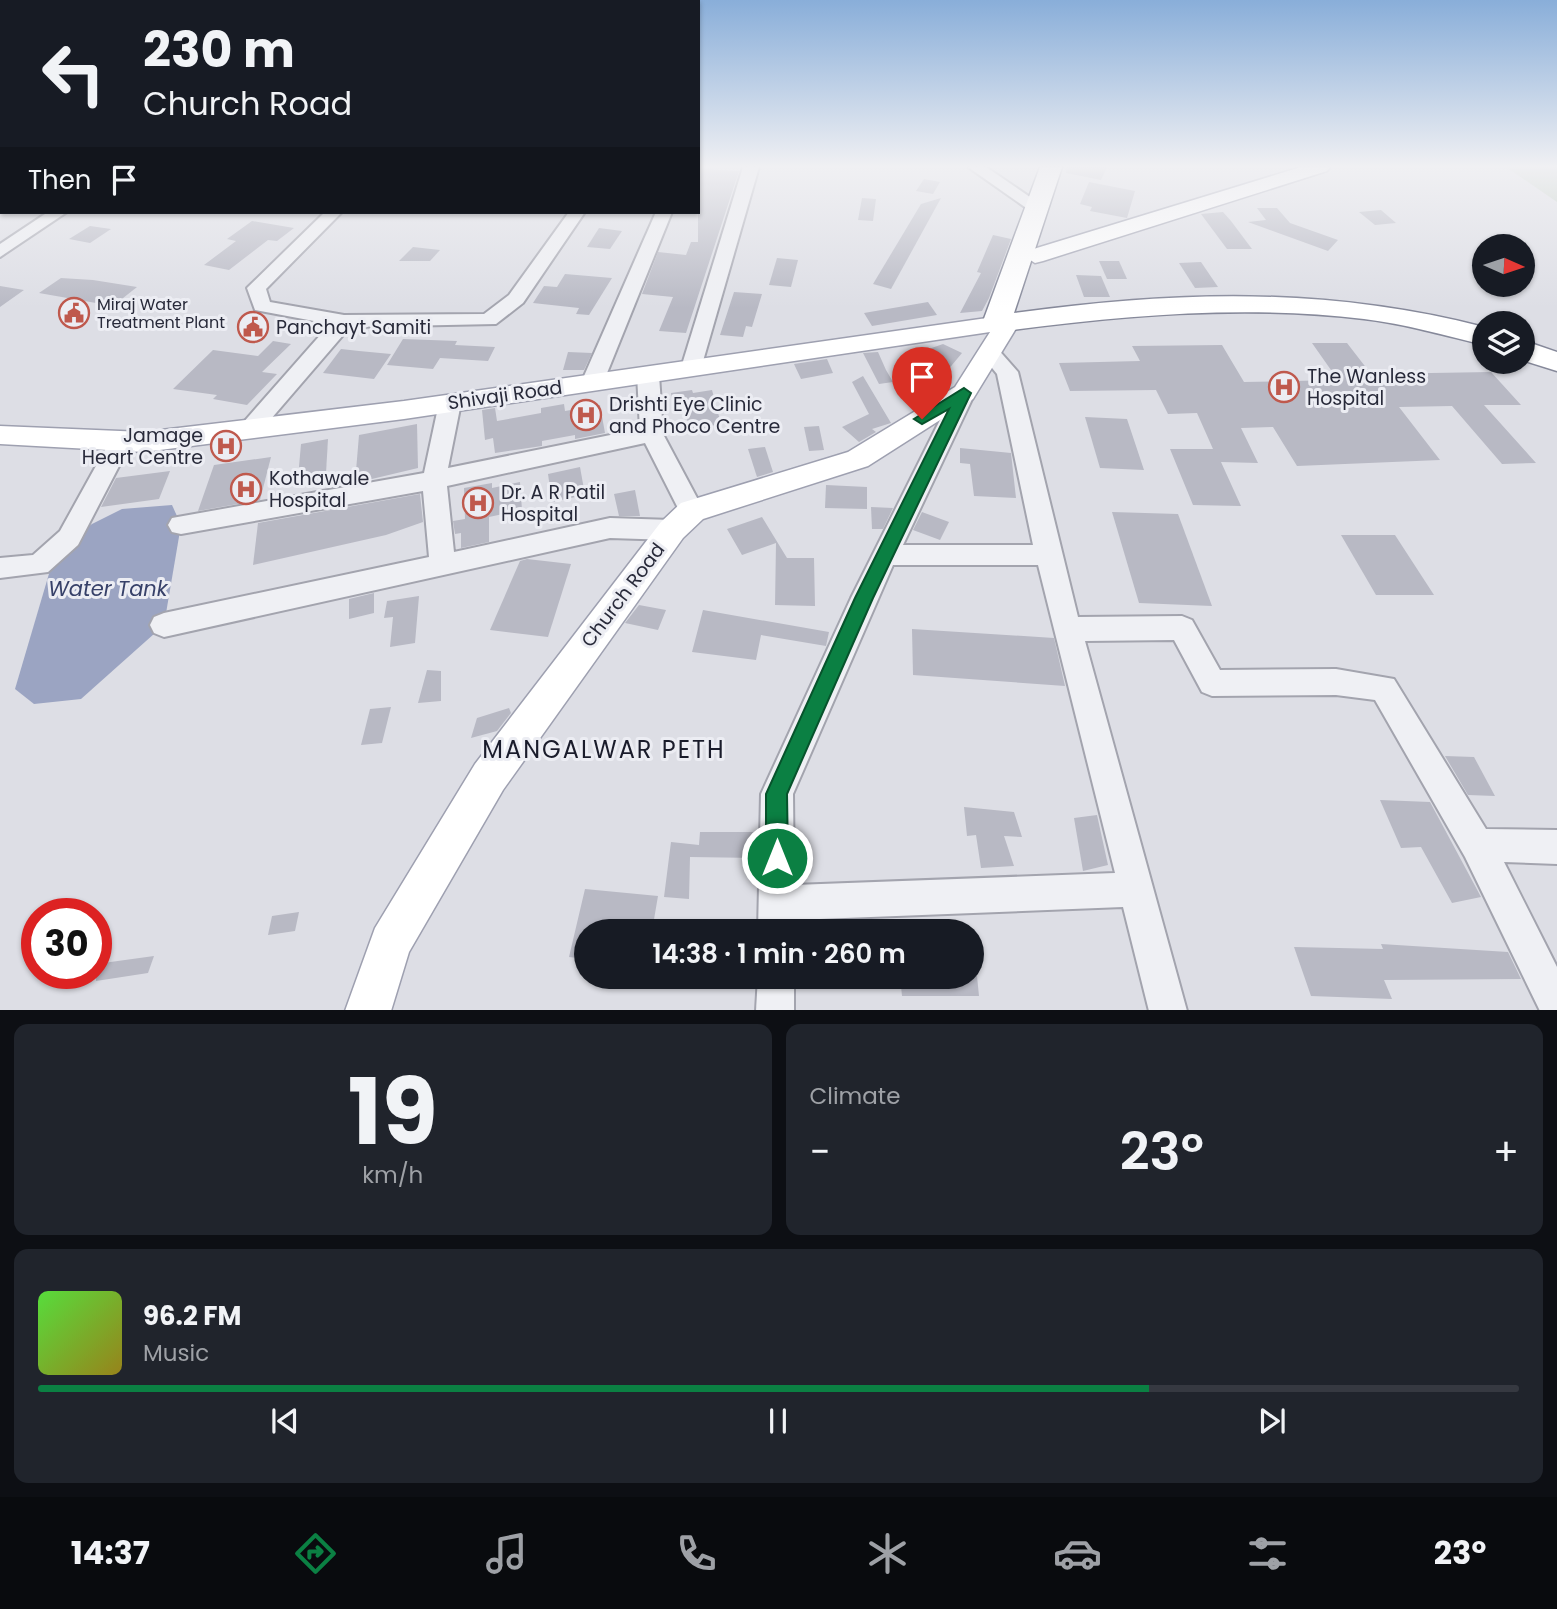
<!DOCTYPE html>
<meta charset="utf-8">
<style>
:root{--surface:#171b24;--page:#20242c;--text:#f1f3f6;--muted:#9ea1a6;--line:#363941;--accent:#0b8043}
body{margin:0;font-family:Poppins,sans-serif;background:var(--page);color:var(--text);height:100vh;display:flex;flex-direction:column;font-size:26px;white-space:nowrap}
*{box-sizing:border-box;margin:0}
p{font-size:23px;color:var(--muted)}
.icon{flex:none;width:38px;height:38px;fill:none;stroke:currentColor;stroke-width:2;stroke-linecap:round;stroke-linejoin:round}
.map{position:relative;height:1010px;overflow:hidden}
.panel{display:flex;flex-direction:column;gap:14px;padding:14px;background:#0d0f14;flex:1}
.panel>*{flex:none}
.banner{position:absolute;left:0px;top:0px;width:700px;height:214px;box-shadow:0 2px 5px #0004;background:#171b24;color:var(--text);overflow:hidden}
.needle{width:46px;rotate:93deg}
.controls{position:absolute;left:1472px;top:234px;display:grid;gap:14px}
.controls a{display:grid;place-items:center;width:63px;height:63px;border-radius:50%;background:var(--surface);box-shadow:0 2px 5px #0004;font-size:35px}
.speed{position:absolute;left:21px;top:898px;display:flex;gap:14px;font-size:35px;font-weight:700;text-align:center}
.speed>*{display:grid;place-content:center;width:91px;height:91px;border-radius:50%;background:var(--surface);box-shadow:0 2px 5px #0004;line-height:1}
.speed .limit{border:10px solid #d22;background:#fff;color:#111}
.pin{position:absolute;display:grid;place-items:center;width:60px;height:60px;color:#fff;margin:-72px -30px;border-radius:50% 50% 50% 0;rotate:-45deg;box-shadow:0 0 7px #0007}
.pin .icon{rotate:45deg}
.me{position:absolute;width:77px;margin:-38px;rotate:0deg;stroke-linejoin:round;filter:drop-shadow(0 0 5px #0008)}
.turn{display:flex;align-items:center;gap:24px;height:147px;padding:0 28px;font-size:32px}
.turn .icon{width:91px;height:91px;stroke-width:2.5}
.turn b{display:block;font-size:49px;line-height:60px}
.then{display:flex;align-items:center;height:66px;padding:0 28px;background:#0003;gap:14px;font-size:26px}
.big{font-size:52px;font-weight:600;line-height:1.1}
.panel .widget{flex:1;display:flex;flex-direction:column;justify-content:center;gap:10px;min-width:0;padding:0 24px;border-radius:14px;background:var(--page)}
.panel .dial{align-items:center;gap:0}
.dial b{font-size:91px;line-height:1}
.song{display:flex;align-items:center;gap:21px}
.cover{width:84px;height:84px;border-radius:10px;background:linear-gradient(135deg,hsl(110 70% 55%),hsl(50 70% 35%))}
.played{height:7px;border-radius:4px;background:linear-gradient(90deg,var(--accent) 75%,var(--line) 75%)}
.keys{display:flex;justify-content:space-around;direction:ltr}
.heat{display:flex;justify-content:space-between;align-items:center;font-size:38px;direction:ltr}
.panel .tiles{flex:1;display:grid;gap:14px;grid-template-columns:1fr 1fr}
.widget:last-child{grid-column:span 2}
.trip{position:absolute;left:574px;top:919px;width:410px;height:70px;border-radius:35px;background:var(--surface);box-shadow:0 2px 5px #0004;font-weight:600;line-height:70px;text-align:center}
.menu{display:flex;height:112px;justify-content:space-around;align-items:center;background:#090b0e;color:var(--muted)}
.menu .icon{width:49px;height:49px}
.menu .on{color:var(--accent)}
.menu b{font-size:32px;color:var(--text)}
.map>svg:first-child{display:block}
.green{fill:#bfcebf}
.water{fill:#9ba4c2}
.building{fill:#b8b9c4}
.lines{fill:none;stroke-linecap:round;stroke-linejoin:round}
.minor-casing{stroke:#a3a4ae;stroke-width:4}
.major-casing{stroke:#9ea0b0;stroke-width:3}
.highway-casing{stroke:#86899a;stroke-width:3}
.minor{fill:#eff0f4;fill-rule:evenodd}
.major{fill:#fff;fill-rule:evenodd}
.highway{fill:#fff;fill-rule:evenodd}
.route{fill:#0b8043;stroke:#07532c;stroke-width:2}
.labels{text-anchor:middle;dominant-baseline:central;stroke-width:6;stroke-linejoin:round;paint-order:stroke}
.far-poi-label{font-size:16px;fill:#282a3a;stroke:#ecedf3;text-anchor:start}
.poi-label{font-size:19px;fill:#282a3a;stroke:#ecedf3;text-anchor:start}
.street-label{font-size:19px;fill:#282a3a;stroke:#ecedf3}
.water-label{font-size:21px;font-style:italic;fill:#374169;stroke:#ecedf3}
.near-neighbourhood-label{font-size:24px;letter-spacing:2px;fill:#1a1c2b;stroke:#ecedf3}
</style>
<div class="map">
<svg width="1557" height="1011" viewBox="0 0 1557 1011">
<rect width="100%" height="100%" fill="#dddee5"/>
<path class="green" d="M1506,167H1557V202Z"/>
<path class="water" d="M172,505L181,525L164,625L81,699L34,704L15,689L56,550L92,524L122,509Z"/>
<g class="building">
<path d="M1067,167H1107L1101,180L1066,173Z"/>
<path d="M698,169L739,171L686,333L659,331L673,297L642,294L658,252L686,255L691,242H698Z"/>
<path d="M924,179L940,182L933,194L916,191Z"/>
<path d="M1089,182L1135,191L1127,218L1090,211L1092,207L1080,204Z"/>
<path d="M862,198L876,199L873,221L858,220Z"/>
<path d="M941,198L891,289L873,284L921,204Z"/>
<path d="M1257,208H1277L1290,223L1338,240L1328,251L1248,222L1266,220Z"/>
<path d="M1381,210L1396,223L1375,225L1359,212Z"/>
<path d="M1223,212L1231,221L1252,249H1227L1201,214Z"/>
<path d="M252,221L294,228L277,241L268,240L229,270L204,265L236,241L227,239Z"/>
<path d="M90,226L111,229L90,243L69,239Z"/>
<path d="M599,228L622,231L610,249L587,247Z"/>
<path d="M993,235L1011,239L989,298L982,311L960,313L981,273L977,272Z"/>
<path d="M413,247L440,250L430,261H399Z"/>
<path d="M777,258L798,260L791,287L769,285Z"/>
<path d="M1099,261H1119L1127,279H1107Z"/>
<path d="M1201,262L1218,287L1195,288L1179,263Z"/>
<path d="M565,274L612,278L589,315L576,314L579,308L533,303L544,286L557,287Z"/>
<path d="M1076,275L1101,276L1110,297H1084Z"/>
<path d="M61,278L93,280L137,287L113,306L39,293Z"/>
<path d="M0,286L24,290L0,307Z"/>
<path d="M734,292L762,294L752,327L746,326L743,337L720,335Z"/>
<path d="M928,302L937,315L872,326L864,313Z"/>
<path d="M403,339L457,341L455,345L495,347L488,361L440,358L433,369L387,365Z"/>
<path d="M273,341L291,344L262,372L277,374L247,405L213,399L217,395L173,389L213,350L258,356Z"/>
<path d="M1312,343H1347L1371,374L1491,372L1521,405H1484L1536,463L1502,464L1452,406L1399,407L1440,460L1297,466L1273,427L1241,428L1258,463L1221,462L1241,506L1193,505L1170,449H1213L1197,413L1168,414L1156,390L1070,391L1059,363L1140,361L1132,346L1222,345L1244,382L1338,380Z"/>
<path d="M943,344L962,353L947,371L943,365L929,367L920,352Z"/>
<path d="M341,349L359,351L391,354L374,379L323,373Z"/>
<path d="M568,352L592,353L584,370H563Z"/>
<path d="M878,352L886,370L893,382L879,384L863,353Z"/>
<path d="M827,359L833,373L801,379L794,364Z"/>
<path d="M863,376L891,423L872,429L876,432L859,442L842,427L869,414L852,382Z"/>
<path d="M692,390L693,393L712,390L721,424L706,427L708,432L691,435L685,410L674,411L671,393Z"/>
<path d="M564,404L565,411L600,405L605,433L575,439V435L542,441V446L495,453L493,438L485,440L482,410L495,408L497,421L541,413V408Z"/>
<path d="M1085,417L1127,419L1144,470L1100,468Z"/>
<path d="M417,424L418,468L355,483L359,435Z"/>
<path d="M819,426L824,450L809,451L804,427Z"/>
<path d="M328,439L326,473L298,478L301,444Z"/>
<path d="M765,447L773,472L757,477L748,449Z"/>
<path d="M960,448L1011,453L1016,498L974,496L970,464L960,463Z"/>
<path d="M271,457L260,500L198,511L214,465Z"/>
<path d="M580,467L585,495L552,502L548,474Z"/>
<path d="M170,471L159,499L101,507L116,478Z"/>
<path d="M520,482L522,510L489,517V542L461,548V533L455,534L453,521L465,519L464,488L492,483V488Z"/>
<path d="M826,485L867,487V509L825,508Z"/>
<path d="M635,490L640,516H619L614,494Z"/>
<path d="M420,494L423,522L386,535L253,565L258,523Z"/>
<path d="M871,507L893,508L883,529H872Z"/>
<path d="M922,512L949,522L940,540L913,530Z"/>
<path d="M1112,512L1178,514L1212,606L1139,603Z"/>
<path d="M762,517L787,558H814L815,606L775,605L776,543L742,555L727,529Z"/>
<path d="M1341,535H1395L1434,595H1376Z"/>
<path d="M527,559L571,564L548,637L490,630L520,561Z"/>
<path d="M374,593V613L349,619V599Z"/>
<path d="M419,596L415,643L390,647L393,617L384,618L387,601Z"/>
<path d="M639,605L666,610L658,630L625,623Z"/>
<path d="M703,610L829,632L826,646L761,635L756,660L692,652Z"/>
<path d="M912,629L1054,638L1065,686L913,675Z"/>
<path d="M427,670L441,671V701L418,703Z"/>
<path d="M391,707L382,743L361,745L370,709Z"/>
<path d="M509,708L511,713L497,731L471,738L477,718Z"/>
<path d="M1445,756L1474,757L1495,796L1468,795Z"/>
<path d="M1380,800L1430,802L1481,897L1452,903L1421,847L1401,848Z"/>
<path d="M964,807L1014,812L1022,837L1004,836L1014,866L981,868L976,835L967,836Z"/>
<path d="M1097,815L1108,865L1083,871L1074,818Z"/>
<path d="M700,832H758L757,858L690,857L689,899L664,897L671,842L699,845Z"/>
<path d="M585,889L658,896L652,931H586V959L569,957Z"/>
<path d="M299,912L295,931L268,935L272,916Z"/>
<path d="M1381,944L1508,952L1521,979L1384,980L1392,999L1311,996L1294,947L1383,949Z"/>
<path d="M154,956L148,973L96,981V964Z"/>
<path d="M900,976H977L979,996H902Z"/>
</g>
<g class="lines">
<g class="minor-casing">
<g id="minor">
<path d="M743,167H759L701,368L691,375L684,373L681,368Z"/>
<path d="M968,167H986L1046,208L1044,212H1032Z"/>
<path d="M2,173V183L0,184V174Z"/>
<path d="M48,212H67L0,257V244Z"/>
<path d="M325,212H342L266,289L270,302L344,315L484,314L509,295L569,212H585L523,303L496,324L350,327L258,434H242L239,429L242,424L330,324L255,310L247,288Z"/>
<path d="M656,212H672L603,383L600,388H584L581,383Z"/>
<path d="M989,346L996,347L1018,372L1078,617L1182,616L1192,620L1220,670L1336,669L1394,679L1486,829L1557,830V864L1504,862L1557,967V1011H1540L1465,857L1375,700L1336,695L1212,696L1202,692L1174,640L1085,641L1187,1011H1149L1123,907L794,920V931H758L761,794L851,598L956,388L964,386L975,393L903,545H1033L997,374L979,352ZM893,565H1038L1115,873L794,885L793,794Z"/>
<path d="M648,368L659,375L663,434L704,511L701,518L692,520L683,518L645,443L447,486L454,552L610,518L672,520L681,523L685,530L681,537L672,540L610,538L164,637L154,633L150,625L154,617L164,613L429,557L423,491L181,534L172,532L168,525L172,518L424,473L439,403L442,398H458L461,403L448,468L640,429L637,375Z"/>
<path d="M120,435L128,437L131,443L78,545L48,572L0,578V558L33,555L60,531L112,437Z"/>
<path d="M758,976H794V1011H756Z"/>
</g>
</g>
<g class="major-casing">
<g id="major">
<path d="M1301,167H1330L1327,171L1043,261L1035,263L1024,256L1027,251Z"/>
<path d="M1008,315L1016,317L1020,322L973,399L868,466L703,519L683,538L503,790L409,952L391,1011H345L375,928L475,764L661,522L681,503L848,452L955,387L990,332L404,419L144,452L0,444V426L144,432L404,401Z"/>
</g>
</g>
<g class="highway-casing">
<g id="highway">
<path d="M1040,167H1062L1014,313C1177,291 1323,286 1484,327V345C1444,335 1405,324 1364,319C1241,304 1118,316 996,332L986,330L982,324Z"/>
<path d="M1522,340L1557,352V371L1522,360Z"/>
</g>
</g>
<use href="#minor" class="minor"/>
<use href="#major" class="major"/>
<use href="#highway" class="highway"/>
</g>
<linearGradient id="sky" x2="0" y2="1"><stop stop-color="#89aed9"/><stop offset="0.54" stop-color="#f0f0f3"/><stop offset="1" stop-color="#f0f0f3" stop-opacity="0"/></linearGradient>
<rect width="1557" height="308" fill="url(#sky)"/>
<path class="route" d="M964,388L971,393L873,598L787,794L788,858L784,866L777,869L769,866L766,858V794L855,598L949,409L922,424L914,419Z"/>
<defs>
<g id="civic-ring" transform="scale(1.575)"><circle r="9.5" fill="#ecedf3" stroke="#bf594d" stroke-width="1.5"/><path d="M-.6-6.5H3V-4.5H.6V-3L4-1V1h2V6H-6V1h2V-1L-.6-3ZM-1.2 2.5V6h2.4V2.5Z" fill="#bf594d"/></g>
<g id="hospital-ring" transform="scale(1.575)"><circle r="9.5" fill="#ecedf3" stroke="#bf594d" stroke-width="1.5"/><path d="M-5-5h3v3.5h4V-5h3V5h-3V1.5h-4V5h-3Z" fill="#bf594d"/></g>
</defs>
<g fill-rule="evenodd">
<use href="#civic-ring" x="74" y="313"/>
<use href="#civic-ring" x="253" y="327"/>
<use href="#hospital-ring" x="1284" y="387"/>
<use href="#hospital-ring" x="586" y="415"/>
<use href="#hospital-ring" x="226" y="446"/>
<use href="#hospital-ring" x="246" y="489"/>
<use href="#hospital-ring" x="478" y="503"/>
</g>
<g class="labels">
<g class="far-poi-label">
<text x="97" y="304">Miraj Water<tspan x="97" dy="18">Treatment Plant</tspan></text>
</g>
<g class="poi-label">
<text x="276" y="327">Panchayt Samiti</text>
<text x="1307" y="376">The Wanless<tspan x="1307" dy="22">Hospital</tspan></text>
<text x="609" y="404">Drishti Eye Clinic<tspan x="609" dy="22">and Phoco Centre</tspan></text>
<text x="203" y="435" text-anchor="end">Jamage<tspan x="203" dy="22">Heart Centre</tspan></text>
<text x="269" y="478">Kothawale<tspan x="269" dy="22">Hospital</tspan></text>
<text x="501" y="492">Dr. A R Patil<tspan x="501" dy="22">Hospital</tspan></text>
</g>
<g class="street-label">
<text transform="translate(505 395) rotate(-8)">Shivaji Road</text>
<text transform="translate(623 595) rotate(-53)">Church Road</text>
</g>
<g class="water-label">
<text x="108" y="588">Water Tank</text>
</g>
<g class="near-neighbourhood-label">
<text x="604" y="749">MANGALWAR PETH</text>
</g>
</g>
</svg>
<div class="controls">
<a><svg class="needle" viewBox="-14 -14 28 28"><path d="M0-13l5 13h-10z" fill="#e53935"/><path d="M0 13l5-13h-10z" fill="#9ea1a6"/></svg></a>
<a><svg class="icon" aria-label="layers" viewBox="0 0 24 24"><path d="M12 4l9 5-9 5-9-5zM3 14l9 5 9-5"/></svg></a>
</div>
<div class="speed"><div class="limit">30</div></div>
<div class="pin" style="left:922px;top:419px;background:#d93025"><svg class="icon" aria-label="arrive" viewBox="0 0 24 24"><path d="M6 21V4h12l-3 4 3 4H6"/></svg></div>
<svg class="me" style="left:777px;top:858px" viewBox="-20 -20 40 40"><circle r="17" fill="#0b8043" stroke="#fff" stroke-width="3"/><path d="M0-11L8 9 0 5-8 9z" fill="#fff"/></svg>
<div class="trip">14:38 · 1 min · 260 m</div>
<div class="banner">
<div class="turn"><svg class="icon" aria-label="left" viewBox="0 0 24 24"><path d="M17 20v-9H6M10 6l-5 5 5 5"/></svg><div><b>230 m</b>Church Road</div></div>
<div class="then">Then<svg class="icon" aria-label="arrive" viewBox="0 0 24 24"><path d="M6 21V4h12l-3 4 3 4H6"/></svg></div>
</div>
</div>
<section class="panel">
<div class="tiles">
<div class="widget dial"><b>19</b><p>km/h</p></div>
<div class="widget"><p>Climate</p>
<div class="heat"><a>−</a><b class="big">23°</b><a>+</a></div>
</div>
<div class="widget">
<div class="song"><i class="cover"></i><div><b>96.2 FM</b><p>Music</p></div></div>
<div class="played"></div>
<div class="keys"><svg class="icon" aria-label="previous" viewBox="0 0 24 24"><path d="M18 5L8 12l10 7zM5 5v14"/></svg><svg class="icon" aria-label="pause" viewBox="0 0 24 24"><path d="M8 5v14M16 5v14"/></svg><svg class="icon" aria-label="next" viewBox="0 0 24 24"><path d="M6 5l10 7-10 7zM19 5v14"/></svg></div>
</div>
</div>
</section>
<nav class="menu">
<b>14:37</b>
<svg class="icon on" aria-label="directions" viewBox="0 0 24 24"><path d="M12 3l9 9-9 9-9-9zM9 14v-3h6M13 9l2 2-2 2"/></svg>
<svg class="icon" aria-label="music" viewBox="0 0 24 24"><path d="M9 18V5l10-2v13"/><circle cx="6" cy="18" r="3"/><circle cx="16" cy="16" r="3"/></svg>
<svg class="icon" aria-label="phone" viewBox="0 0 24 24"><path d="M5 4h4l2 5-3 2q2 4 5 5l2-3 5 2v4C11 20 4 13 5 4z"/></svg>
<svg class="icon" aria-label="climate" viewBox="0 0 24 24"><path d="M12 3v18M4 7l16 10M4 17L20 7"/></svg>
<svg class="icon" aria-label="car" viewBox="0 0 24 24"><path d="M5 17H2v-5l4-1 3-4h7l3 4 3 1v5h-3M9 17h6M6 11h13"/><circle cx="7" cy="17" r="2"/><circle cx="17" cy="17" r="2"/></svg>
<svg class="icon" aria-label="filters" viewBox="0 0 24 24"><path d="M4 7h16M4 17h16"/><circle cx="9" cy="7" r="2"/><circle cx="15" cy="17" r="2"/></svg>
<b>23°</b>
</nav>
